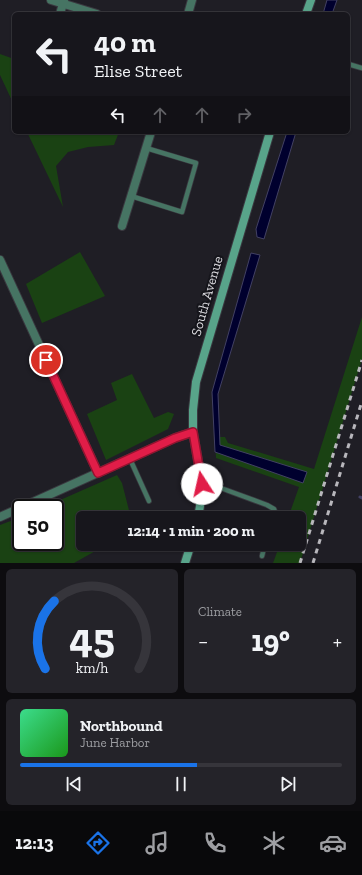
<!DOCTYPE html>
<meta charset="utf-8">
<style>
:root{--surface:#17161c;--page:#242329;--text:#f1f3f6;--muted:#9e9fa3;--line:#36353b;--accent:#1a73e8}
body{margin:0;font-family:"Zilla Slab",serif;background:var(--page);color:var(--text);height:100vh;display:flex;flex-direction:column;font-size:15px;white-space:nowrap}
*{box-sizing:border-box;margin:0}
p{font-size:13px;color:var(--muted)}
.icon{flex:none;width:22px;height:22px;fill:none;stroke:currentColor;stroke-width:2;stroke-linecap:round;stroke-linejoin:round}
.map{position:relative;height:563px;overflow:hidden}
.details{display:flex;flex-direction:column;gap:6px;padding:6px;background:#0d0c0f;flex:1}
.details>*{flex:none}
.top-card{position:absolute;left:12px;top:12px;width:338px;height:122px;border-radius:6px;box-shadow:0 1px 3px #0004,0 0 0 1px var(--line);background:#17161c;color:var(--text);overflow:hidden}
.speed{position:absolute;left:12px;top:499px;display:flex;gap:8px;font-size:20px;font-weight:700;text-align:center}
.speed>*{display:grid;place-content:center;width:52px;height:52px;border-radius:50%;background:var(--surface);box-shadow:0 1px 3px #0004,0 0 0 1px var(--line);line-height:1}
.speed .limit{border:2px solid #111;border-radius:6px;background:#fff;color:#111}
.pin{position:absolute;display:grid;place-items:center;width:34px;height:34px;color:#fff;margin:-17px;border:2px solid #fff;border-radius:50%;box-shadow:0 1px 4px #0007}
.me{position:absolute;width:44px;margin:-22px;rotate:350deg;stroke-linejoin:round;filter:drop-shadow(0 0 3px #0008)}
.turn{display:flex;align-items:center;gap:14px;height:84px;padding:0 16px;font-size:18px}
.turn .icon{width:52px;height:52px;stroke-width:2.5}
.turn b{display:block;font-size:28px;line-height:34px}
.lanes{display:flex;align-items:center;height:38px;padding:0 16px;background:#0003;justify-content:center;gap:20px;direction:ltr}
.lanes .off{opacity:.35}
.big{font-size:30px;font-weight:700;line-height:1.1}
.details .widget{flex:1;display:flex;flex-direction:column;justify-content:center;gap:6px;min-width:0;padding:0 14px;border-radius:6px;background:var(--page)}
.details .dial{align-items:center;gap:0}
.dial svg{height:104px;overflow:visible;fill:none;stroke:var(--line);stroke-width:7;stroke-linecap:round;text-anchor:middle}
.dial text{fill:var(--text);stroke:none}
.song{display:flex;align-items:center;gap:12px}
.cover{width:48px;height:48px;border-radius:6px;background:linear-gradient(135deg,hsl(150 70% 55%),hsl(120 70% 35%))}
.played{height:4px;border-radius:2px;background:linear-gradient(90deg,var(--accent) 55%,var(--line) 55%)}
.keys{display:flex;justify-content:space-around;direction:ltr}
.heat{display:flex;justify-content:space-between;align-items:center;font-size:22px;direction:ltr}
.details .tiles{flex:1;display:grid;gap:6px;grid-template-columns:1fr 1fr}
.widget:last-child{grid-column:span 2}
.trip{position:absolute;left:76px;top:511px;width:230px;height:40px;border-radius:6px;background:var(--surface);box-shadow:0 1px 3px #0004,0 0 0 1px var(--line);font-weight:700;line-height:40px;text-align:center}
.tabs{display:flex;height:64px;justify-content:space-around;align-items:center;background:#09090b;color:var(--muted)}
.tabs .icon{width:28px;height:28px}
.tabs .on{color:var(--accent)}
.tabs b{font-size:18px;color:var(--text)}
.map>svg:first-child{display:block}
.green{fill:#1a4213}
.water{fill:#00002e;stroke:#424163}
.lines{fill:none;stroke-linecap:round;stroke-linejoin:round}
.stream{stroke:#424163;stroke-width:3}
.service-casing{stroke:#39383f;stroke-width:6}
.minor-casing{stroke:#39383f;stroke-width:10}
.secondary-casing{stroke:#39383f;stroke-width:10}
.service{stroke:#467463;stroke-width:4.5}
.minor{stroke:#467463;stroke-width:8}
.secondary{stroke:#58a48a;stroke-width:8}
.rail{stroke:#b8b7bc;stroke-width:3;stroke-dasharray:5 5;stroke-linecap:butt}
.route-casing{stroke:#92132f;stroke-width:10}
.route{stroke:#e11d48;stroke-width:7}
.labels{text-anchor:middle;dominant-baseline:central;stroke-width:4;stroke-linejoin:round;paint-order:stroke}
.street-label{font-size:14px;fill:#dbdadf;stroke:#15151b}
</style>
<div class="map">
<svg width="362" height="563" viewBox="0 0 362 563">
<rect width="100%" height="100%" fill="#1f1e25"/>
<g class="green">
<path d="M0,54L14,59V105L0,75Z"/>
<path d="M27,132H119L114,145L88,147L68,152L56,166L63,207Z"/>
<path d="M80,252L105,296L42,323L26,284Z"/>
<path d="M362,317V359L300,563H273L280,544H299V518H288L299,487L216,458L215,437H225L228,443L314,469Z"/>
<path d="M132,374L154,418L168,412L174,414L168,429L106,460L87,414L117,400L111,383Z"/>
<path d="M117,475L122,483L131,518H83V544H108L74,563H0V525L21,517V542H55V508H42Z"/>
</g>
<g class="water">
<path d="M327,0H337L332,14H323Z"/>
<path d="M287,132H296L264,239L257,237L256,229Z"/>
<path d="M251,253L260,255L218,394L220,445L307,472L303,483L215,452L212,392Z"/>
</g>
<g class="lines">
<path class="stream" d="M360,497L362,498"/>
<g class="service-casing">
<g id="service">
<path d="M348,64L362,68"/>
<path d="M131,196L182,212L196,163L146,148"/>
<path d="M130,459L149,501"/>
<path d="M202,484L218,487L267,505L274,509L275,512L273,518"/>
<path d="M262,556L265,544"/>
</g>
</g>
<g class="minor-casing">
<g id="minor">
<path d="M51,0L97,14"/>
<path d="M60,14L64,0"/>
<path d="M188,14L192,0"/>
<path d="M122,226L151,132"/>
<path d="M0,260L98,473"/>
<path d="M0,517L175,438L193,432"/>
</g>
</g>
<g class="secondary-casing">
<g id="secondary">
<path d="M306,14L311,0"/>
<path d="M198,518L201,500L202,484L193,432V410L196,382L270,132"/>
<path d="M185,563L191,544"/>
</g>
</g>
<use href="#service" class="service"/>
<use href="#minor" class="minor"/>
<use href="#secondary" class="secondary"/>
<g class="rail">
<path d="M300,563L362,360"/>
<path d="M313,563L362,401"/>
</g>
</g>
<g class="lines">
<g class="route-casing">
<path id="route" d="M46,360L98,473L175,438L193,432L202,484"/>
</g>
<use href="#route" class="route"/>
</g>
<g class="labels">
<g class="street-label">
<text transform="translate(207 296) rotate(-74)">South Avenue</text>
</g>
</g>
</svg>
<div class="speed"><div class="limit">50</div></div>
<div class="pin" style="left:46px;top:360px;background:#d93025"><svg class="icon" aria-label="arrive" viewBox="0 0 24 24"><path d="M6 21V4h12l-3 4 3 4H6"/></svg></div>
<svg class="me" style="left:202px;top:484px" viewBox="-20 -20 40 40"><circle r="19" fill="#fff"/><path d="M0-13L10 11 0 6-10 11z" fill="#e11d48"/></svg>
<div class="trip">12:14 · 1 min · 200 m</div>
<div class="top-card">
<div class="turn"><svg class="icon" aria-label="left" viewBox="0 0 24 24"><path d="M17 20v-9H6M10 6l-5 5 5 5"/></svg><div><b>40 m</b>Elise Street</div></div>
<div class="lanes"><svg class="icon" aria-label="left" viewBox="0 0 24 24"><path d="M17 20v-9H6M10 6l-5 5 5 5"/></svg><svg class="icon off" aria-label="ahead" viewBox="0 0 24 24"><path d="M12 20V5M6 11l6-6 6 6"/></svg><svg class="icon off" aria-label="ahead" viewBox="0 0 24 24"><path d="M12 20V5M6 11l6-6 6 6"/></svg><svg class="icon off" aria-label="right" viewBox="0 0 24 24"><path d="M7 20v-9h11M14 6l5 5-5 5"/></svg></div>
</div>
</div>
<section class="details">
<div class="tiles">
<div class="widget dial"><svg viewBox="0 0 100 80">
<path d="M14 69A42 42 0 1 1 86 69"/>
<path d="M14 69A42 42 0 0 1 21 17" stroke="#1a73e8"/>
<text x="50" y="56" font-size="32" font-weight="700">45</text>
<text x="50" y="72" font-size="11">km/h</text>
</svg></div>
<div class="widget"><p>Climate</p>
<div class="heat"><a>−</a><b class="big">19°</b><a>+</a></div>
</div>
<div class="widget">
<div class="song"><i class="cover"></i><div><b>Northbound</b><p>June Harbor</p></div></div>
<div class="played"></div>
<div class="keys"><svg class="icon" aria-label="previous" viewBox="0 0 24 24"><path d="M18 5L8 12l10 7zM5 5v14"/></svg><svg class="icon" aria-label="pause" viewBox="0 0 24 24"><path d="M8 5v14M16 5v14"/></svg><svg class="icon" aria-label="next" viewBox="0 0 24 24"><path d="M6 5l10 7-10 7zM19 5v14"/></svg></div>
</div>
</div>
</section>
<nav class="tabs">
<b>12:13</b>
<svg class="icon on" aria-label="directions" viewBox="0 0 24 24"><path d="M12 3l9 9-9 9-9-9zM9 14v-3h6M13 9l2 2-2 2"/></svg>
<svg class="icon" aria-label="music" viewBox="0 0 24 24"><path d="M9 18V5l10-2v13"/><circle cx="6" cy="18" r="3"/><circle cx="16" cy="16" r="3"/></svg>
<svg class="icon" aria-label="phone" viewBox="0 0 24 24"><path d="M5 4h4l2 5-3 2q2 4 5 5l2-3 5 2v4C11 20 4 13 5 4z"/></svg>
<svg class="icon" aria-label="climate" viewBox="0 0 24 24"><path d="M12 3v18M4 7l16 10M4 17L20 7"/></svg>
<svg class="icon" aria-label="car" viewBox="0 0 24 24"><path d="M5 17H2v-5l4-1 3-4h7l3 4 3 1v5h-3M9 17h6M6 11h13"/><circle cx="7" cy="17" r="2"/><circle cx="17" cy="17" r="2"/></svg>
</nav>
